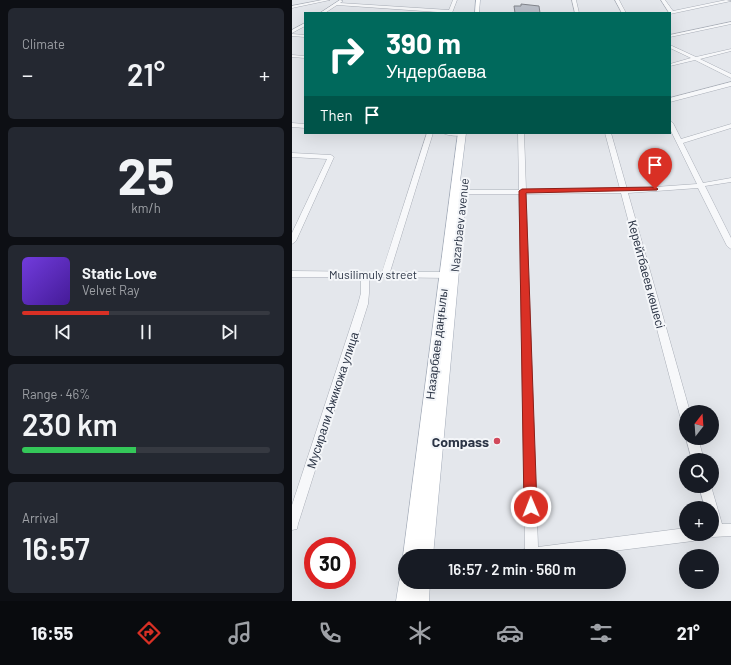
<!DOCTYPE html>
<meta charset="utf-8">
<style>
:root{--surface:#171b24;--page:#242831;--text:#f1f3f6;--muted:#9ea1a6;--line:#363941;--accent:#d93025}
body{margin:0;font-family:Barlow,sans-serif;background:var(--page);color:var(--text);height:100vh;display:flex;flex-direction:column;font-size:15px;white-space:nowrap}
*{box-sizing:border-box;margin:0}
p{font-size:13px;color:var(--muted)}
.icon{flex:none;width:22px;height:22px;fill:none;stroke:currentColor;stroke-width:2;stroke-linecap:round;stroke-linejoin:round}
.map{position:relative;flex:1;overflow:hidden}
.details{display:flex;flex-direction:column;gap:8px;padding:8px;background:#0d0f14;width:292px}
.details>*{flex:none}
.hud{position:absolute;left:12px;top:12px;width:367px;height:122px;border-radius:0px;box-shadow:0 4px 16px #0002;background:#00695c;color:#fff;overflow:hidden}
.needle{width:26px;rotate:17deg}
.controls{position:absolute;left:387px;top:405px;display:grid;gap:8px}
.controls a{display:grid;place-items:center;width:40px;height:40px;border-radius:50%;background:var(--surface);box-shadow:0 4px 16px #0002;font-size:20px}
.speed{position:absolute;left:12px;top:537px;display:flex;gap:8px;font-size:20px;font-weight:700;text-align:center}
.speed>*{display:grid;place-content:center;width:52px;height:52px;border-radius:50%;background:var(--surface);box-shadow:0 4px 16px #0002;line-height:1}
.speed .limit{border:6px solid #d22;background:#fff;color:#111}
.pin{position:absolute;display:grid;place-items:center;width:34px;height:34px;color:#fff;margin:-41px -17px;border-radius:50% 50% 50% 0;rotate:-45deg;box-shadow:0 0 4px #0007}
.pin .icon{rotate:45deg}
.me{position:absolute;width:44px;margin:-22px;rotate:359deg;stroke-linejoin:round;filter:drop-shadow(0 0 3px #0008)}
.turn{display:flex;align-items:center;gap:14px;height:84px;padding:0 16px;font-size:18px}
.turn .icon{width:52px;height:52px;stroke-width:2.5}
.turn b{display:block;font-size:28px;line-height:34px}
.then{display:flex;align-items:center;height:38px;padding:0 16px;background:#0003;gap:8px;font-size:15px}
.big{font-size:30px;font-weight:600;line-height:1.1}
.details .tile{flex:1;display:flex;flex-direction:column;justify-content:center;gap:6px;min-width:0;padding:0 14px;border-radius:6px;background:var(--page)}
.details .dial{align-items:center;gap:0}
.dial b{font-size:52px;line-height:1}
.song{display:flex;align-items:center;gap:12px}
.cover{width:48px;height:48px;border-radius:6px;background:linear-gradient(135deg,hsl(260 70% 55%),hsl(260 70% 35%))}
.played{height:4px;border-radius:2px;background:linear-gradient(90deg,var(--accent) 35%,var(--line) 35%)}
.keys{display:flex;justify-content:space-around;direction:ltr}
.heat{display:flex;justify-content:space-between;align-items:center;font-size:22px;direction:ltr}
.charge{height:6px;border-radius:3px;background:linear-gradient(90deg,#34c759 46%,var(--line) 0)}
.trip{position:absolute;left:106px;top:549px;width:228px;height:40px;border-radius:20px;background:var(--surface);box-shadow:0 4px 16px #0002;font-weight:600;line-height:40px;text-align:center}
.dock{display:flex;height:64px;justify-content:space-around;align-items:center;background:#090b0e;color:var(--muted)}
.dock .icon{width:28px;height:28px}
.dock .selected{color:var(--accent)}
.dock b{font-size:18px;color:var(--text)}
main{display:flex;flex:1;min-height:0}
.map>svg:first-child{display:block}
.building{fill:#bbc0ca;stroke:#83868d}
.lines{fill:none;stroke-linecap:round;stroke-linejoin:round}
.minor-casing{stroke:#a9aeb7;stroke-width:1}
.major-casing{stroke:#a3abb8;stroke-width:1}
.minor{fill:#f7f8fa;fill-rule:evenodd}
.major{fill:#fff;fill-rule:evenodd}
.route{fill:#d93025;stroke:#8d1f18}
.poi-dot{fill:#d1495b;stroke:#f4f6f9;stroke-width:1.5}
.labels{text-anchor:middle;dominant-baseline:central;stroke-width:4;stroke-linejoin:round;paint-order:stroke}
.street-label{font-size:12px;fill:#2b3445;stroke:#f4f6f9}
.near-poi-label{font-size:14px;font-weight:bold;fill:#2b3445;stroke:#f4f6f9;text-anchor:end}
</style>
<main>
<section class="details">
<div class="tile"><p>Climate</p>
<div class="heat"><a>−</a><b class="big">21°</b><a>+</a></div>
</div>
<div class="tile dial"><b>25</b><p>km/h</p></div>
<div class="tile">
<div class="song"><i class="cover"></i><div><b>Static Love</b><p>Velvet Ray</p></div></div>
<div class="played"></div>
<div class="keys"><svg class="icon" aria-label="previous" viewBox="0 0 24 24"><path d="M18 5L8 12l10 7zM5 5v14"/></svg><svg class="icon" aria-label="pause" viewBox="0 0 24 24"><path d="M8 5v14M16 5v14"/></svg><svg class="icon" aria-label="next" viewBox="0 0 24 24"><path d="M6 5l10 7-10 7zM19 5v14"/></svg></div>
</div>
<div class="tile"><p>Range · 46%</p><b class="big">230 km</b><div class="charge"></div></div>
<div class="tile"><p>Arrival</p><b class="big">16:57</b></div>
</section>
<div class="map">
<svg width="439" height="601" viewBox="0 0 439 601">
<rect width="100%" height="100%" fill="#e4e7ec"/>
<path class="building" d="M229,4L247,6L248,13H223L222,6H229Z"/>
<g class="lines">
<g class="minor-casing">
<g id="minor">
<path d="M30,0H38L0,8V6Z"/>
<path d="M48,0L51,1L48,3L157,10L161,0H165L160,13L45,5L33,13H28Z"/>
<path d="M280,0H284L287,13H283Z"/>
<path d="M323,0H327L334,13H330Z"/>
<path d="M369,0H373L381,11L434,0L439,1L378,14Z"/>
<path d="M439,22V24L378,37V35Z"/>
<path d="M13,23V26L0,33V30Z"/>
<path d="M0,34L13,35V37L0,36Z"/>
<path d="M378,45L404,57L439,49V51L408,59L439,74V78L403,60L378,66V64L399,58L378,48Z"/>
<path d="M0,55L13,56V58L0,57Z"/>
<path d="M439,82V86L378,102V98Z"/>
<path d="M378,121L381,123L389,139L439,124V128L391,143L411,183L439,178V182L413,186L439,238V249L435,246L406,188L336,193L398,412H394V421L390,419L388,416L329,193L234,194L246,547L394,528V534H408L406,539L401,541L281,556H222L224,551L233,549L227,194H163L159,192L163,190H227L226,133H232L234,190L328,189L313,133H319L335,189L405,184L378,129Z"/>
<path d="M0,123L13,124V128L0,127Z"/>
<path d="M135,133H141L98,272H158L162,275L158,278L77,277V293L76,304L6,524L5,529L0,530V505L66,304L69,293V277H0V271L90,272Z"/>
<path d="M151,133H172L173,134C168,137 156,136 151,133Z"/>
<path d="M0,153L39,155L42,157L4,241L0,244V233L35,159L0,157Z"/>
<path d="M394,438H406L412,460H400Z"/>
<path d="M407,486H419L430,524H439V536L421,537L416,536V534H420V508H413Z"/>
</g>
</g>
<g class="major-casing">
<g id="major">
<path d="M184,0H188L187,13H183Z"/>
<path d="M166,133H174L168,181H174L175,183L141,556H113V561L111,556Z"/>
<path d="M113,574V582H138L137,601H104L107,582L109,576Z"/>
</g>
</g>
<use href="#minor" class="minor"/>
<use href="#major" class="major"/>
</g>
<path class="route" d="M363,187L366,189L365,190L234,193L245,507L243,512L239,514L234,512L232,507L227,191L230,189Z"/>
<circle class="poi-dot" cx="205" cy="441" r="4"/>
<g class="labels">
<g class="street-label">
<text transform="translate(167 225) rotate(-84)">Nazarbaev avenue</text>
<text x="81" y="274">Musilimuly street</text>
<text transform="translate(355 274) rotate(75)">Керейтбаеев көшесі</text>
<text transform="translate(144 344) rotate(-83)">Назарбаев даңғылы</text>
<text transform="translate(40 400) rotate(-72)">Мусирали Ажикожа улица</text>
</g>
<g class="near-poi-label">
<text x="197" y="441">Compass</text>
</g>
</g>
</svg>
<div class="controls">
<a><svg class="needle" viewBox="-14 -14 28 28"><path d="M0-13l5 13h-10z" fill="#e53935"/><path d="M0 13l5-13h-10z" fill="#9ea1a6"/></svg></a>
<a><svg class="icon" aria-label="search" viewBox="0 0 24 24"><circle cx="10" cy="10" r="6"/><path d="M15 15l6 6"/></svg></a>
<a>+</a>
<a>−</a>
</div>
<div class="speed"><div class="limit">30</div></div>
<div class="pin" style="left:363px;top:189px;background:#d93025"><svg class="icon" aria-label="arrive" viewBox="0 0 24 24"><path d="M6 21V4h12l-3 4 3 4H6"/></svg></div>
<svg class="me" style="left:239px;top:507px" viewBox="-20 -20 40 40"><circle r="17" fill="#d93025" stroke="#fff" stroke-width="3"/><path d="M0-11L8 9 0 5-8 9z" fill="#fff"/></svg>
<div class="trip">16:57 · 2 min · 560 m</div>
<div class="hud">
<div class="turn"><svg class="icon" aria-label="right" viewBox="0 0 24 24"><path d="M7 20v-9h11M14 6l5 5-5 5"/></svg><div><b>390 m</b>Ундербаева</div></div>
<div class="then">Then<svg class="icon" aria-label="arrive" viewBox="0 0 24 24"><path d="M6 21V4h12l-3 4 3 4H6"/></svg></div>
</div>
</div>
</main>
<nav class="dock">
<b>16:55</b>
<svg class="icon selected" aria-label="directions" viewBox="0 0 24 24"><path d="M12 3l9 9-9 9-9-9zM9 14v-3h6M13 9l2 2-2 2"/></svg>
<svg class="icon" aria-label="music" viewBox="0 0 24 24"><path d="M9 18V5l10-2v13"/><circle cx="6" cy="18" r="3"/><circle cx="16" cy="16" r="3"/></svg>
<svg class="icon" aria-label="phone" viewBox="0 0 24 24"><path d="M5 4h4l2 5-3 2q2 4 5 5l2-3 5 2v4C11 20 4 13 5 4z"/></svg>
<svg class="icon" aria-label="climate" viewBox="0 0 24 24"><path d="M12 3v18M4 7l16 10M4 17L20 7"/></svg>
<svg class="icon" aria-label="car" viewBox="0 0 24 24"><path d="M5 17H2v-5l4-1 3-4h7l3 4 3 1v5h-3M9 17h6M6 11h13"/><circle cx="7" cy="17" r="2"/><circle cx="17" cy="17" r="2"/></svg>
<svg class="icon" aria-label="filters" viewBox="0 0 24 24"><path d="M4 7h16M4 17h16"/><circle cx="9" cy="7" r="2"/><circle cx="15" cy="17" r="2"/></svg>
<b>21°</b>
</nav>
